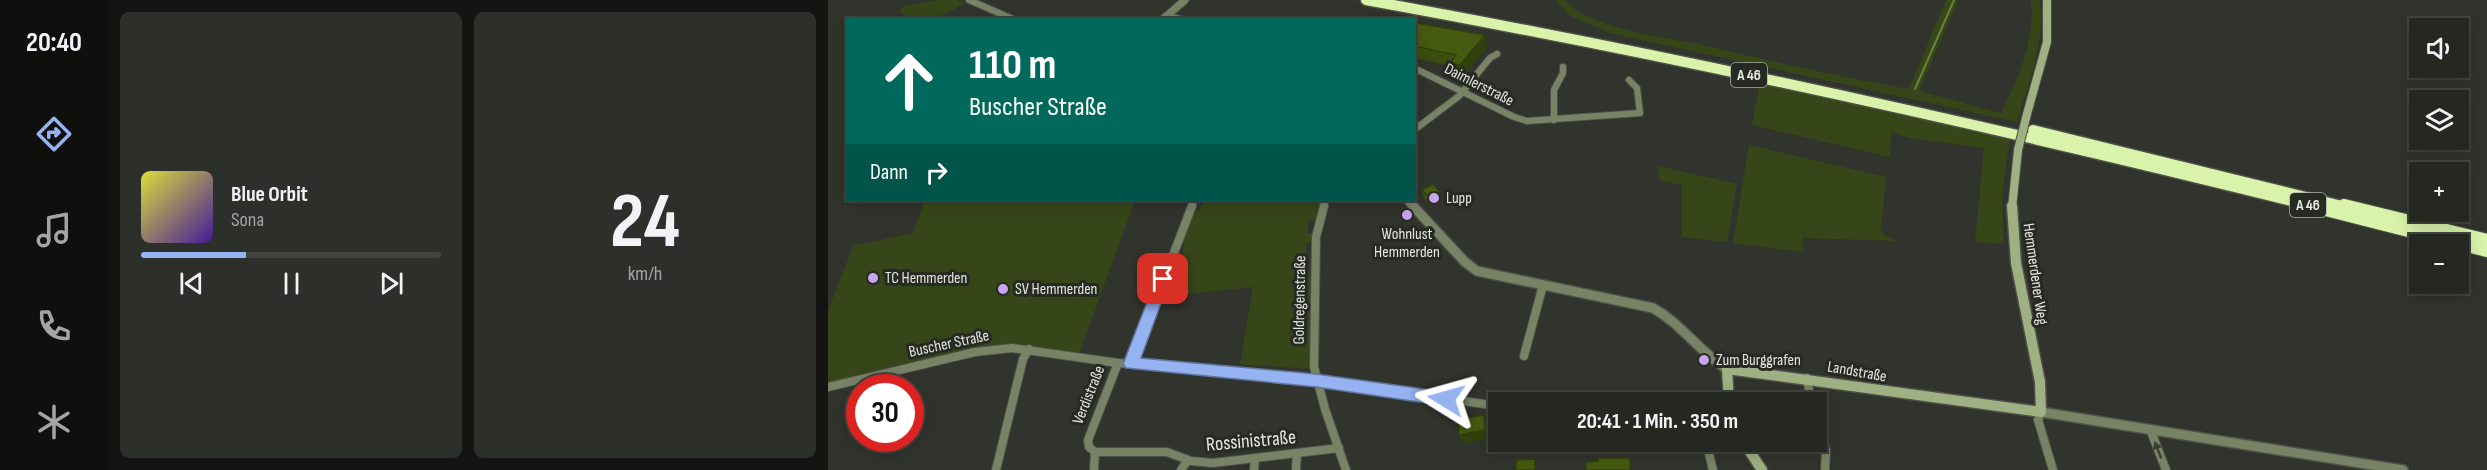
<!DOCTYPE html>
<html lang="de">
<meta charset="utf-8">
<style>
:root{--surface:#252721;--page:#2d2f2a;--text:#f1f3f6;--muted:#a3a5a5;--line:#42443f;--accent:#95b2f1}
body{margin:0;font-family:"Sofia Sans Condensed",sans-serif;background:var(--page);color:var(--text);height:100vh;display:flex;flex-direction:column;font-size:22px;white-space:nowrap}
*{box-sizing:border-box;margin:0}
p{font-size:20px;color:var(--muted)}
.icon{flex:none;width:33px;height:33px;fill:none;stroke:currentColor;stroke-width:2;stroke-linecap:round;stroke-linejoin:round}
.map{position:relative;flex:1;overflow:hidden}
.sheet{display:flex;flex-direction:column;gap:12px;padding:12px;background:#141512;width:720px}
.sheet>*{flex:none}
.top-card{position:absolute;left:18px;top:18px;width:570px;height:183px;border-radius:0px;box-shadow:0 3px 15px #0003,0 0 0 2px var(--line);background:#00695c;color:#fff;overflow:hidden}
.controls{position:absolute;left:1581px;top:18px;display:grid;gap:12px}
.controls a{display:grid;place-items:center;width:60px;height:60px;border-radius:0px;background:var(--surface);box-shadow:0 3px 15px #0003,0 0 0 2px var(--line);font-size:30px}
.speed{position:absolute;left:18px;top:374px;display:flex;gap:12px;font-size:30px;font-weight:700;text-align:center}
.speed>*{display:grid;place-content:center;width:78px;height:78px;border-radius:50%;background:var(--surface);box-shadow:0 3px 15px #0003,0 0 0 2px var(--line);line-height:1}
.speed .limit{border:9px solid #d22;background:#fff;color:#111}
.pin{position:absolute;display:grid;place-items:center;width:51px;height:51px;color:#fff;margin:-26px;border-radius:12px;box-shadow:0 3px 9px #0006}
.me{position:absolute;width:66px;margin:-33px;rotate:278deg;stroke-linejoin:round;filter:drop-shadow(0 0 4px #0008)}
.turn{display:flex;align-items:center;gap:21px;height:126px;padding:0 24px;font-size:27px}
.turn .icon{width:78px;height:78px;stroke-width:2.5}
.turn b{display:block;font-size:42px;line-height:51px}
.then{display:flex;align-items:center;height:57px;padding:0 24px;background:#0003;gap:12px;font-size:22px}
.sheet .tile{flex:1;display:flex;flex-direction:column;justify-content:center;gap:9px;min-width:0;padding:0 21px;border-radius:9px;background:var(--page)}
.sheet .dial{align-items:center;gap:0}
.dial b{font-size:78px;line-height:1}
.song{display:flex;align-items:center;gap:18px}
.cover{width:72px;height:72px;border-radius:9px;background:linear-gradient(135deg,hsl(60 70% 55%),hsl(260 70% 35%))}
.played{height:6px;border-radius:3px;background:linear-gradient(90deg,var(--accent) 35%,var(--line) 35%)}
.keys{display:flex;justify-content:space-around;direction:ltr}
.sheet .tiles{flex:1;display:grid;gap:12px;grid-template-columns:repeat(2,1fr)}
.trip{position:absolute;left:660px;top:392px;width:339px;height:60px;border-radius:0px;background:var(--surface);box-shadow:0 3px 15px #0003,0 0 0 2px var(--line);font-weight:700;line-height:60px;text-align:center}
main{display:flex;flex:1;min-height:0}
.tab-bar{display:flex;flex-direction:column;width:108px;justify-content:space-around;align-items:center;background:#0f100d;color:var(--muted)}
.tab-bar .icon{width:42px;height:42px}
.tab-bar .current{color:var(--accent)}
.tab-bar b{font-size:27px;color:var(--text)}
.map>svg:first-child{display:block}
.green{fill:#374618}
.lines{fill:none;stroke-linecap:round;stroke-linejoin:round}
.stream{stroke:#6a813b;stroke-width:2}
.minor-far1-casing{stroke:#4e5049;stroke-width:8}
.minor-casing{stroke:#4e5049;stroke-width:10}
.tertiary-far1-casing{stroke:#4e5049;stroke-width:9}
.tertiary-casing{stroke:#4e5049;stroke-width:12}
.secondary-far1-casing{stroke:#4e5049;stroke-width:10}
.secondary-casing{stroke:#4e5049;stroke-width:13}
.motorway-far1-casing{stroke:#4e5049;stroke-width:13}
.motorway-casing{stroke:#4e5049;stroke-width:16}
.minor-far1{stroke:#788366;stroke-width:6}
.minor{stroke:#788366;stroke-width:8}
.tertiary-far1{stroke:#788366;stroke-width:7}
.tertiary{stroke:#788366;stroke-width:9}
.secondary-far1{stroke:#9fb182;stroke-width:8}
.secondary{stroke:#9fb182;stroke-width:10}
.motorway-far1{stroke:#d9f3aa;stroke-width:10}
.motorway{stroke:#d9f3aa;stroke-width:14}
.secondary-bridge-casing{stroke:#4e5049;stroke-width:10;stroke-linecap:butt}
.secondary-bridge{stroke:#9fb182;stroke-width:8}
.wall{fill:#3c4e0f}
.shaded-wall{fill:#31400c}
.building{fill:#465b11;stroke:#31400c;stroke-width:1.5}
.oneway{fill:#3b4033}
.route{fill:#95b2f1;stroke:#61749d;stroke-width:1.5}
.poi-dot{fill:#c7a6ef;stroke:#272a22;stroke-width:2}
.labels{text-anchor:middle;dominant-baseline:central;stroke-width:6;stroke-linejoin:round;paint-order:stroke}
.shield{fill:#272a22;stroke:#abaea8;stroke-width:1.5}
.shield-label{font-size:15px;font-weight:bold;fill:#e4e6e1}
.street-label{font-size:16px;fill:#e4e6e1;stroke:#272a22}
.poi-label{font-size:16px;fill:#e4e6e1;stroke:#272a22;text-anchor:start}
.near-street-label{font-size:20px;fill:#e4e6e1;stroke:#272a22}
</style>
<main>
<nav class="tab-bar">
<b>20:40</b>
<svg class="icon current" aria-label="directions" viewBox="0 0 24 24"><path d="M12 3l9 9-9 9-9-9zM9 14v-3h6M13 9l2 2-2 2"/></svg>
<svg class="icon" aria-label="music" viewBox="0 0 24 24"><path d="M9 18V5l10-2v13"/><circle cx="6" cy="18" r="3"/><circle cx="16" cy="16" r="3"/></svg>
<svg class="icon" aria-label="phone" viewBox="0 0 24 24"><path d="M5 4h4l2 5-3 2q2 4 5 5l2-3 5 2v4C11 20 4 13 5 4z"/></svg>
<svg class="icon" aria-label="climate" viewBox="0 0 24 24"><path d="M12 3v18M4 7l16 10M4 17L20 7"/></svg>
</nav>
<section class="sheet">
<div class="tiles">
<div class="tile">
<div class="song"><i class="cover"></i><div><b>Blue Orbit</b><p>Sona</p></div></div>
<div class="played"></div>
<div class="keys"><svg class="icon" aria-label="previous" viewBox="0 0 24 24"><path d="M18 5L8 12l10 7zM5 5v14"/></svg><svg class="icon" aria-label="pause" viewBox="0 0 24 24"><path d="M8 5v14M16 5v14"/></svg><svg class="icon" aria-label="next" viewBox="0 0 24 24"><path d="M6 5l10 7-10 7zM19 5v14"/></svg></div>
</div>
<div class="tile dial"><b>24</b><p>km/h</p></div>
</div>
</section>
<div class="map">
<svg width="1659" height="470" viewBox="0 0 1659 470">
<rect width="100%" height="100%" fill="#31342c"/>
<g class="green">
<path d="M111,0H129L138,3L107,19H80L71,11L76,6Z"/>
<path d="M727,0H737C764,30 839,37 879,46C946,62 1013,77 1081,89L1118,0H1130L1091,91L1173,113C1191,77 1207,41 1203,0H1212C1218,42 1200,82 1189,122L782,33L744,17Z"/>
<path d="M932,82L1182,138L1174,195L1176,244L1147,242L1156,148L1082,138L1063,132L1062,157L924,125Z"/>
<path d="M921,145L1058,177L1053,231L1057,236L1071,241L974,238L975,252L905,243Z"/>
<path d="M830,166L909,184L899,242L854,237V185L831,180Z"/>
<path d="M97,200H307L251,354L196,346L150,348L0,384V311L25,246L85,233Z"/>
<path d="M378,200H493L487,220H481L479,233H485V242L478,243L477,271L484,270L483,369L412,364L425,287L350,295L358,264H351L357,243H354L365,216Z"/>
</g>
<g class="lines">
<path class="stream" d="M1087,89L1126,0"/>
<g class="minor-far1-casing">
<g id="minor-far1">
<path d="M141,0L187,20"/>
<path d="M338,16L357,20"/>
<path d="M586,68L686,117L699,121L812,113L809,88L801,80"/>
<path d="M726,120V90L735,73V67"/>
<path d="M586,130L631,96L662,58L669,54"/>
<path d="M363,208L366,200"/>
<path d="M495,208L498,200"/>
</g>
</g>
<g class="minor-casing">
<g id="minor">
<path d="M496,206L488,237L486,367L497,409L518,470"/>
<path d="M696,356L715,285"/>
<path d="M303,364L364,206"/>
<path d="M979,378L983,402"/>
<path d="M0,387L147,352L184,348L290,363L488,380L670,406"/>
<path d="M665,405L670,437"/>
<path d="M1213,412L1210,420L1225,470"/>
<path d="M988,421L998,450L997,470"/>
<path d="M1322,429L1338,470"/>
<path d="M878,441L885,470"/>
<path d="M267,452H339L363,461L385,463L511,448"/>
<path d="M168,470L195,359L201,349"/>
<path d="M266,470L267,452L261,447L260,440L290,363"/>
<path d="M353,470L360,460"/>
<path d="M426,470L427,459"/>
<path d="M468,470L469,453"/>
</g>
</g>
<g class="tertiary-far1-casing">
<g id="tertiary-far1">
<path d="M334,20L357,0"/>
<path d="M579,200L586,208"/>
</g>
</g>
<g class="tertiary-casing">
<g id="tertiary">
<path d="M585,206L637,262L649,271L825,308C854,324 871,352 899,369"/>
<path d="M1213,412L1575,470"/>
</g>
</g>
<g class="secondary-far1-casing">
<g id="secondary-far1">
<path d="M1199,114L1219,42V0"/>
<path d="M1184,208L1190,150"/>
</g>
</g>
<g class="secondary-casing">
<g id="secondary">
<path d="M901,402L899,369L1213,412L1212,382L1188,263L1184,206"/>
<path d="M915,441L934,470"/>
</g>
</g>
<g class="motorway-far1-casing">
<g id="motorway-far1">
<path d="M538,0C859,58 1176,129 1492,208"/>
<path d="M1205,130L1522,208"/>
</g>
</g>
<g class="motorway-casing">
<g id="motorway">
<path d="M1486,206L1659,250"/>
<path d="M1516,206L1659,241"/>
</g>
</g>
<use href="#minor-far1" class="minor-far1"/>
<use href="#minor" class="minor"/>
<use href="#tertiary-far1" class="tertiary-far1"/>
<use href="#tertiary" class="tertiary"/>
<use href="#secondary-far1" class="secondary-far1"/>
<use href="#secondary" class="secondary"/>
<use href="#motorway-far1" class="motorway-far1"/>
<use href="#motorway" class="motorway"/>
<g class="secondary-bridge-casing">
<path id="secondary-bridge" d="M1190,150L1199,114"/>
</g>
<use href="#secondary-bridge" class="secondary-bridge"/>
</g>
<g class="wall">
<path d="M586,26L659,47L633,78L625,74L624,66L586,58Z"/>
<path d="M594,190L614,198L601,203L595,197Z"/>
<path d="M859,441H873V445L860,446Z"/>
</g>
<g class="shaded-wall">
<path d="M657,35L659,47L633,78L631,66Z"/>
<path d="M612,192L614,198L601,203L600,196Z"/>
<path d="M656,415L658,424L660,439L634,444L631,435Z"/>
</g>
<g class="building">
<path d="M589,23L657,35L631,66L623,62L628,55L586,46V26Z"/>
<path d="M605,184L612,192L600,196L594,190Z"/>
<path d="M656,415L657,430L631,435L630,420Z"/>
<path d="M770,458H802V470H758V462L770,461Z"/>
<path d="M707,459V470H688V460Z"/>
</g>
<defs><path id="oneway-solid" d="M-6-.8H1V-3.2L6.5 0L1 3.2V.8H-6Z" transform="scale(1.5)"/></defs>
<use class="oneway" href="#oneway-solid" transform="translate(1330 450) rotate(-111)"/>
<path class="route" d="M335,274L342,279L313,358L488,374L618,392L624,394L626,399L624,404L618,406L488,387L298,368L295,364L328,279Z"/>
<g class="poi-dot">
<circle cx="606" cy="198" r="6"/>
<circle cx="579" cy="215" r="6"/>
<circle cx="45" cy="278" r="6"/>
<circle cx="175" cy="289" r="6"/>
<circle cx="876" cy="360" r="6"/>
</g>
<g class="labels">
<g class="shield">
<rect x="903" y="63" width="36" height="24" rx="4.5"/>
<rect x="1462" y="193" width="36" height="24" rx="4.5"/>
</g>
<g class="shield-label">
<text x="921" y="75">A 46</text>
<text x="1480" y="205">A 46</text>
</g>
<g class="street-label">
<text transform="translate(651 85) rotate(27)">Daimlerstraße</text>
<text transform="translate(1207 274) rotate(82)">Hemmerdener Weg</text>
<text transform="translate(472 300) rotate(-89)">Goldregenstraße</text>
<text transform="translate(121 344) rotate(-12)">Buscher Straße</text>
<text transform="translate(1029 372) rotate(10)">Landstraße</text>
<text transform="translate(261 395) rotate(-68)">Verdistraße</text>
</g>
<g class="poi-label">
<text x="618" y="198">Lupp</text>
<text x="579" y="234" text-anchor="middle">Wohnlust<tspan x="579" dy="18">Hemmerden</tspan></text>
<text x="57" y="278">TC Hemmerden</text>
<text x="187" y="289">SV Hemmerden</text>
<text x="888" y="360">Zum Burggrafen</text>
</g>
<g class="near-street-label">
<text transform="translate(423 441) rotate(-5)">Rossinistraße</text>
</g>
</g>
</svg>
<div class="controls">
<a><svg class="icon" aria-label="sound" viewBox="0 0 24 24"><path d="M4 9h4l5-4v14l-5-4H4zM17 9q2 3 0 6"/></svg></a>
<a><svg class="icon" aria-label="layers" viewBox="0 0 24 24"><path d="M12 4l9 5-9 5-9-5zM3 14l9 5 9-5"/></svg></a>
<a>+</a>
<a>−</a>
</div>
<div class="speed"><div class="limit">30</div></div>
<div class="pin" style="left:335px;top:279px;background:#d93025"><svg class="icon" aria-label="arrive" viewBox="0 0 24 24"><path d="M6 21V4h12l-3 4 3 4H6"/></svg></div>
<svg class="me" style="left:618px;top:399px" viewBox="-20 -20 40 40"><path d="M0-17L14 15 0 8-14 15z" fill="#95b2f1" stroke="#fff" stroke-width="4"/></svg>
<div class="trip">20:41 · 1 Min. · 350 m</div>
<div class="top-card">
<div class="turn"><svg class="icon" aria-label="ahead" viewBox="0 0 24 24"><path d="M12 20V5M6 11l6-6 6 6"/></svg><div><b>110 m</b>Buscher Straße</div></div>
<div class="then">Dann<svg class="icon" aria-label="right" viewBox="0 0 24 24"><path d="M7 20v-9h11M14 6l5 5-5 5"/></svg></div>
</div>
</div>
</main>
